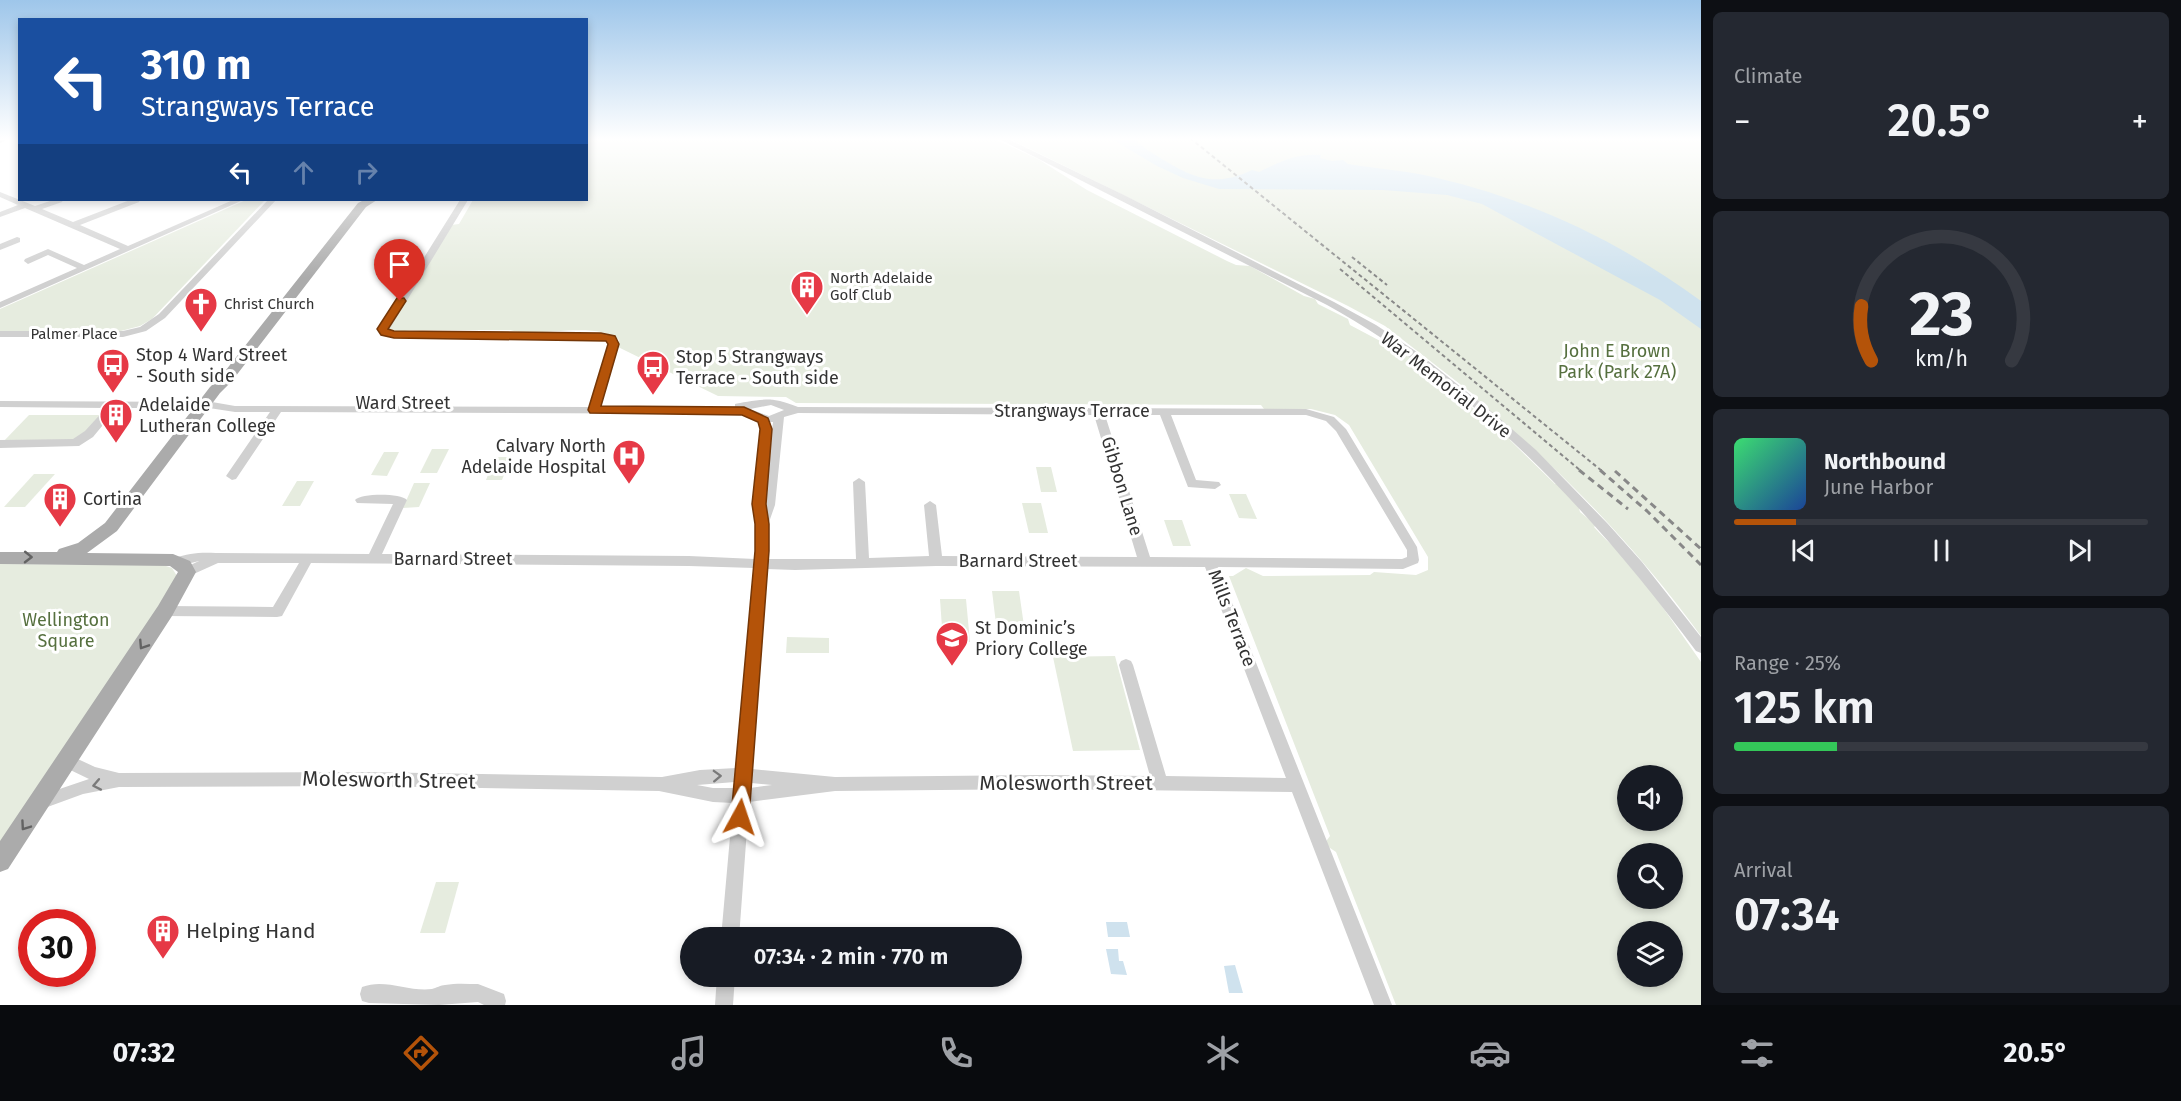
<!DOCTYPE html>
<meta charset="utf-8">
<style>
:root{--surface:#171b24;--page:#242831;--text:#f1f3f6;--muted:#9ea1a6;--line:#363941;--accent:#b45309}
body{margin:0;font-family:"Fira Sans",sans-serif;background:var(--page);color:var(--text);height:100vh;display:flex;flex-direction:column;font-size:22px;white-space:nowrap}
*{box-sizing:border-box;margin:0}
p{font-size:20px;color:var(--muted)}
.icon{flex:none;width:33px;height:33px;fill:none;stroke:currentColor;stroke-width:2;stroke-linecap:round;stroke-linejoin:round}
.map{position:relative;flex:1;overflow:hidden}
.drawer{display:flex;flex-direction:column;gap:12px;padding:12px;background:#0d0f14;width:480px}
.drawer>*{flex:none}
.top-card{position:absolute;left:18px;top:18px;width:570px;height:183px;border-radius:0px;box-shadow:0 3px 9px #0003;background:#1a4fa0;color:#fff;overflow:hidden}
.controls{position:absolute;left:1617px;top:765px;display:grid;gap:12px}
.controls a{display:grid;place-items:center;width:66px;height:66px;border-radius:50%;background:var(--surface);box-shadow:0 3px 9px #0003;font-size:30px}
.speed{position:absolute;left:18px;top:909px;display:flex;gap:12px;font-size:30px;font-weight:700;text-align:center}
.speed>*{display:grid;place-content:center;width:78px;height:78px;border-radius:50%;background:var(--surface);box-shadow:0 3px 9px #0003;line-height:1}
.speed .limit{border:9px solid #d22;background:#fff;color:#111}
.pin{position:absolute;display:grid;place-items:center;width:51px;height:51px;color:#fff;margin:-62px -26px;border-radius:50% 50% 50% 0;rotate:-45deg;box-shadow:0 0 6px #0007}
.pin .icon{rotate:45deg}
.me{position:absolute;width:66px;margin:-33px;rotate:5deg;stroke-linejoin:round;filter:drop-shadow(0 0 4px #0008)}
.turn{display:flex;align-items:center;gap:21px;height:126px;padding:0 24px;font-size:27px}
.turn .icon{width:78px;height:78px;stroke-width:2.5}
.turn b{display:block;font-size:42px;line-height:51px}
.lanes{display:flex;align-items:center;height:57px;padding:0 24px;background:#0003;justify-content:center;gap:30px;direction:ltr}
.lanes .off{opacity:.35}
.big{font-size:45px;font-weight:600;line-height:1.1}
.drawer .card{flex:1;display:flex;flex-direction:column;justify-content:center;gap:9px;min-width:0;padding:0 21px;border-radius:9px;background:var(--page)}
.drawer .dial{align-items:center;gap:0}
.dial svg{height:156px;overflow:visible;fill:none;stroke:var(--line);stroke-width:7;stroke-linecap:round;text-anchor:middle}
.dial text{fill:var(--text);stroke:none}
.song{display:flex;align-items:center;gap:18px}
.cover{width:72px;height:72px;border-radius:9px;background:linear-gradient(135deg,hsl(140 70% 55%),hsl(220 70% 35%))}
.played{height:6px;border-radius:3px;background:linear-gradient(90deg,var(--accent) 15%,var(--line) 15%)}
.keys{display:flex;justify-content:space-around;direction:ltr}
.heat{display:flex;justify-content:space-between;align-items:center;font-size:33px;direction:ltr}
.charge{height:9px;border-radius:4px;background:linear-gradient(90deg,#34c759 25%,var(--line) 0)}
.trip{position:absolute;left:680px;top:927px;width:342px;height:60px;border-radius:30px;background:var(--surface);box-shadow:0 3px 9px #0003;font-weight:600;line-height:60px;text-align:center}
.tabs{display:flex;height:96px;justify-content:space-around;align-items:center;background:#090b0e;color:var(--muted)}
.tabs .icon{width:42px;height:42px}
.tabs .selected{color:var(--accent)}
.tabs b{font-size:27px;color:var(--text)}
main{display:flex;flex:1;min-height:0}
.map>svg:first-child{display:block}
.green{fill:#e6ecdf;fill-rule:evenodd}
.water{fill:#cfe2ee}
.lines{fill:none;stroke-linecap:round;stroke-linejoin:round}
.minor{fill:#d0d0d0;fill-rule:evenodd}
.major{fill:#ababab;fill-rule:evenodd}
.rail-far1{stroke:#888;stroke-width:2;stroke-dasharray:4 3;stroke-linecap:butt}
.rail{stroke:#888;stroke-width:3;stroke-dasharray:7 5;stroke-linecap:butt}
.oneway{stroke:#636363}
.oneway2{stroke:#7a7a7a}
.route{fill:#b45309;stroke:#753606;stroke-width:1.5}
.labels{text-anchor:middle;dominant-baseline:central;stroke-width:6;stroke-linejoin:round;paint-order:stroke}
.far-poi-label{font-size:15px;fill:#333;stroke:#fff;text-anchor:start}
.far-street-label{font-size:15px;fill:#333;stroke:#fff}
.park-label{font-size:18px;fill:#56703f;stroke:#fff}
.poi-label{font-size:18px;fill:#333;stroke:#fff;text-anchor:start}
.street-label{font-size:18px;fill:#333;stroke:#fff}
.near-street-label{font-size:21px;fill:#333;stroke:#fff}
.near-poi-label{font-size:21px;fill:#333;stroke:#fff;text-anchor:start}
</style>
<main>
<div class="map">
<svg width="1701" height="1005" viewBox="0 0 1701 1005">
<rect width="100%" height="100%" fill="#fff"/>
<g class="green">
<path d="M587,138H992L1038,159L1087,190L1227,261L1236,265L1250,266L1304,296L1315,299L1318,304L1348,319L1350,325L1384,343L1402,347L1461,390L1455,394L1512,439L1510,440L1555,484L1558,483L1576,498L1580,512L1596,525L1594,527C1602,536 1610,544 1619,551C1629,559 1634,572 1643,582H1645L1701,662V1005H1396L1336,852L1324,844L1330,836L1229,576H1233L1246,568L1263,576L1370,575L1374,572L1416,575L1428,570V557L1349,425L1335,415L1311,409H1264L1261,405L796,403L786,397L718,396L618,347L619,340C598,320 536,338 510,330H410L394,333L387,331L451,225L459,224L473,200H586ZM1628,776H1672V820H1628ZM1628,854H1672V898H1628ZM1628,932H1672V976H1628Z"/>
<path d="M1008,138H1701V636C1637,548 1561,469 1477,400L1478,398L1385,326L1348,306Z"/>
<path d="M246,200H265L152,319L140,326L117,332L0,331V309Z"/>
<path d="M29,415H104L75,442L2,443Z"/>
<path d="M432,449H449L437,473H420Z"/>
<path d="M384,452H399L387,476L371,475Z"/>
<path d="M495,457H511L502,480H486Z"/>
<path d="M1036,467H1051L1057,492H1041Z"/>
<path d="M34,474H55L25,507H4Z"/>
<path d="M297,481H314L300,506H282Z"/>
<path d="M414,483H430L419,507L403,508Z"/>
<path d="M1229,494H1246L1257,519L1239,518Z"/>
<path d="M1022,503H1041L1048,533H1029Z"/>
<path d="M1164,520H1182L1191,546H1173Z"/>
<path d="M0,564L163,565L172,568L177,576L176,582L0,849Z"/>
<path d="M992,591H1019L1025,633L997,632Z"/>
<path d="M940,599H966L970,642H943Z"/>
<path d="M787,637L829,638V653H786Z"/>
<path d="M1115,656L1140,750L1073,751L1053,657Z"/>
<path d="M436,882H459L445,933H420Z"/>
</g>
<g class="water">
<path d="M1110,138C1116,138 1124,136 1129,138C1136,140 1143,147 1149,151C1185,173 1209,191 1252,170L1259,172C1280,162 1296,153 1321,155L1320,158L1332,161L1343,160L1348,164C1373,168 1399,170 1424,175C1526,197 1618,240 1701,301V329L1660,300L1482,204L1447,195L1383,190L1219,189L1183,178L1157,166Z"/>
<path d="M1106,922H1127L1130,937H1108Z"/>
<path d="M1106,949H1118L1119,961H1123L1127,975L1111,974Z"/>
<path d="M1235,965L1243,993H1229L1224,966Z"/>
</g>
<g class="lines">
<g class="minor">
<path d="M997,138H1006L1126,196L1334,302L1376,325L1417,352L1497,416L1536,450L1608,524L1642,562L1701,637V653L1696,651C1595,515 1477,388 1327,305Z"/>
<path d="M0,192L35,206L53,200H63L62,202L42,209L73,222L130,200H140L139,202L80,225L128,246L233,200H243L0,308V302L77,268L48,255L28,264L24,261L25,259L48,249L84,265L120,249L25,208L0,217V212L18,205L0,197Z"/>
<path d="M268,200H276L165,318L146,331L123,337H0V331H123L140,327L159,314Z"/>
<path d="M460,200H468L389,330L395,332L611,335L615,337L619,344L600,407L735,408V404C742,402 769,398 774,400C782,401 790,404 798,407L1306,409L1334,417L1346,429L1417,547L1419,560L1418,563L1403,569L1218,567L1392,1005H1374L1292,792L1043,789L835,791L749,802L739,938H721L733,803L713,802L659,791L365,786L119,787L83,794L42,809L36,807L34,802L36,797L89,779L62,766L59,761L62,756L67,754L95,767L119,773L365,772L662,777L700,770L736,768L754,568L689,566L311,563L282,616L277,617L165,616L160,615L158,611L160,607L165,606L273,607L299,563H218L187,577L182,575L181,572L182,569L199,561L179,566L174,564L173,561L174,558C189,553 201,552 216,553L369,554L393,504L357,503L355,500C361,493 401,493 407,500L382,554L689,556L755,559L756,524L753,504L760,429L757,420L743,414L281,412L236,479L232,480L226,476L270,412H235L209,408H117L93,437L79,446L0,448V440L73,439L85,431L106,408L0,407V401L212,402L235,406L590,407L609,344L606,340L394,338L378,331ZM771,405L784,410L769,416L750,409ZM798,413L1094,415L1137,557L942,556L936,505L930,501L924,505L929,556L869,558L865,482L859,478L853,482L856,559H768V525L775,505L784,417ZM1105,415H1160L1188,487L1215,489L1221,485L1219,482L1196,480L1171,415H1306L1326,421L1336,431L1407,550V557L1402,559L1150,557ZM770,422H773L770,445ZM936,566L1205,567L1286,778L1166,776L1133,665L1131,661L1126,659L1121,661L1119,665L1150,776L1043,775L835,777L752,769L767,569L795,570ZM735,782L734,788H713L697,785ZM751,783L772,785L750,788Z"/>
<path d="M17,237L20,238V242L0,250V244Z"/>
<path d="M717,976H735L733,1005H715Z"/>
<path d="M478,984L504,994L506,1001L505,1005H484L478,1002L439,1005L369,1003L362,1001L360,994L362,987C385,978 408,992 432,989C436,988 441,985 445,985C456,983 467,984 478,984Z"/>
</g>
<g class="major">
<path d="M0,138H11L0,143Z"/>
<path d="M364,200H377L366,207L232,381L220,393L117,531L87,553L173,554L190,561L196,572L172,616L8,869L0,872V841L158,606L178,572L170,566L0,564V552H57L59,549L78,543L105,523L210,387L222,375L358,203Z"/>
</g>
<g class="rail-far1">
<path d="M1190,138L1602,471"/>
<path d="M1352,257L1387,285"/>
<path d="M1340,269L1581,471"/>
</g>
<g class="rail">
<path d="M1579,470L1628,509"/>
<path d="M1600,470L1647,511L1701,565"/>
<path d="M1615,471L1701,549"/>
</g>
</g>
<defs><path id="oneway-chevron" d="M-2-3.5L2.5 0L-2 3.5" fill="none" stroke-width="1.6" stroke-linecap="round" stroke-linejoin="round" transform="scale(1.5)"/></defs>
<g class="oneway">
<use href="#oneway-chevron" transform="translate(28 557) rotate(1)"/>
<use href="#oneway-chevron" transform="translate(143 645) rotate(123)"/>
<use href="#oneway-chevron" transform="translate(25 826) rotate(125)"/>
</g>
<g class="oneway2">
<use href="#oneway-chevron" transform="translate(717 776) rotate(-2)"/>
<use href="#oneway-chevron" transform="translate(97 785) rotate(169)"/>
</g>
<linearGradient id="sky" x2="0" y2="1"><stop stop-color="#9ec6ea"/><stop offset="0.5" stop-color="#fff"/><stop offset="1" stop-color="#fff" stop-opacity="0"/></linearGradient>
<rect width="1701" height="278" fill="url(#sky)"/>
<path class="route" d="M397,298H404L406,301L388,329L394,331L601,333L615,336L619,344L601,406L744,407L768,418L772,429L766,504L769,524V551L749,817L747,823L740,826L734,823L731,817L755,551V524L752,504L760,429L758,422L742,415L590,413L588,410L608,344L606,341L394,338L381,335L377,329Z"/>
<defs>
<g id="building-pin" transform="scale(1.725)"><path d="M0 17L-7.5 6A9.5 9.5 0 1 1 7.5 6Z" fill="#e63946" stroke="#fff"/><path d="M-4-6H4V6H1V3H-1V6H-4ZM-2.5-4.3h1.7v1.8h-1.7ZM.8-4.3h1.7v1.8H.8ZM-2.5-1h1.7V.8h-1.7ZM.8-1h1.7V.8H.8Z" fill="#fff"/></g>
<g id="church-pin" transform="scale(1.725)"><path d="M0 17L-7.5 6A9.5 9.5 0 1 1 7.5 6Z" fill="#e63946" stroke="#fff"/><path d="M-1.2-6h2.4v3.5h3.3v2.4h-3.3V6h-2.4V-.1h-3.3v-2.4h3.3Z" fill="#fff"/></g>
<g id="bus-pin" transform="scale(1.725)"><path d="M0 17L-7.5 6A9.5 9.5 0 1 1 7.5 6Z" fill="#e63946" stroke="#fff"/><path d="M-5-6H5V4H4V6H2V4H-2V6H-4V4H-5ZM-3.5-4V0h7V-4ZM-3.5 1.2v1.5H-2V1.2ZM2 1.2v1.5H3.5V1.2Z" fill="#fff"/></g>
<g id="hospital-pin" transform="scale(1.725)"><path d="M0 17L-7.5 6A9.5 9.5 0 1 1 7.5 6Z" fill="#e63946" stroke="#fff"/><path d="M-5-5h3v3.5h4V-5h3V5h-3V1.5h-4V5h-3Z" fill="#fff"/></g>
<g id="school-pin" transform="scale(1.725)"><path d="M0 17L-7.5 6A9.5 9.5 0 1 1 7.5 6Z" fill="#e63946" stroke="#fff"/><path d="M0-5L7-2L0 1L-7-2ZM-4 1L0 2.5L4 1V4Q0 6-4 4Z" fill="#fff"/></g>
</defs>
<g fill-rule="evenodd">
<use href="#building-pin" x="807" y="287"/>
<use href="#church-pin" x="201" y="304"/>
<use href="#bus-pin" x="113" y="365"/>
<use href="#bus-pin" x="653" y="367"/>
<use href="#building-pin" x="116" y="415"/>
<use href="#hospital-pin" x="629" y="456"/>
<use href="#building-pin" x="60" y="499"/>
<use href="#school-pin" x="952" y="638"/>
<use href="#building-pin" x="163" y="931"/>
</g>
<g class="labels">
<g class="far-poi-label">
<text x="830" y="278">North Adelaide<tspan x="830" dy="17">Golf Club</tspan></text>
<text x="224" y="304">Christ Church</text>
</g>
<g class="far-street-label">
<text x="74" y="334">Palmer Place</text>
</g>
<g class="park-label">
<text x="1617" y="351">John E Brown<tspan x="1617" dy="21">Park (Park 27A)</tspan></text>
<text x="66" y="620">Wellington<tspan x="66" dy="21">Square</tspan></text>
</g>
<g class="poi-label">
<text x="136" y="355">Stop 4 Ward Street<tspan x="136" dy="21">- South side</tspan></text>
<text x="676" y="357">Stop 5 Strangways<tspan x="676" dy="21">Terrace - South side</tspan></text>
<text x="139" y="405">Adelaide<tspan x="139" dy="21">Lutheran College</tspan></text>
<text x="606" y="446" text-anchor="end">Calvary North<tspan x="606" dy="21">Adelaide Hospital</tspan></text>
<text x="83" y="499">Cortina</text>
<text x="975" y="628">St Dominic’s<tspan x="975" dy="21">Priory College</tspan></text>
</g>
<g class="street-label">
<text transform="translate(1446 385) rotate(38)">War Memorial Drive</text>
<text x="403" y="403">Ward Street</text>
<text x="1072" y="411">Strangways Terrace</text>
<text transform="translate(1122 486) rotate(73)">Gibbon Lane</text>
<text x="453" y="559">Barnard Street</text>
<text x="1018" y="561">Barnard Street</text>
<text transform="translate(1232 618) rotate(69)">Mills Terrace</text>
</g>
<g class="near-street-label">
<text transform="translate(389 780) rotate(1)">Molesworth Street</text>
<text x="1066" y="783">Molesworth Street</text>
</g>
<g class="near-poi-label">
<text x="186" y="931">Helping Hand</text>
</g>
</g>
</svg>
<div class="controls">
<a><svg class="icon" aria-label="sound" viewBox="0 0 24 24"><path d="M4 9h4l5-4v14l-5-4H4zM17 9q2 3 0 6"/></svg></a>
<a><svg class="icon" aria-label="search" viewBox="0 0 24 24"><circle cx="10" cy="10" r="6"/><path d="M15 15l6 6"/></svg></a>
<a><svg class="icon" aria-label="layers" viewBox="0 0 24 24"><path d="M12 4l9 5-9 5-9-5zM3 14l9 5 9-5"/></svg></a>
</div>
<div class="speed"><div class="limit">30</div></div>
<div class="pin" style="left:400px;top:301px;background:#d93025"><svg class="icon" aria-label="arrive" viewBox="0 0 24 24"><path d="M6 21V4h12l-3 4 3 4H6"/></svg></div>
<svg class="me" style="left:740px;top:817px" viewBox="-20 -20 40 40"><path d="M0-17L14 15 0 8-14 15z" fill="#b45309" stroke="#fff" stroke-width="4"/></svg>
<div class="trip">07:34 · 2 min · 770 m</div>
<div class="top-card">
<div class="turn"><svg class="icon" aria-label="left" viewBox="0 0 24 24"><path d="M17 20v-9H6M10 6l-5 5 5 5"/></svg><div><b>310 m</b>Strangways Terrace</div></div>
<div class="lanes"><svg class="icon" aria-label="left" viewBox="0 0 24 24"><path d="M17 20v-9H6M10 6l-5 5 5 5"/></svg><svg class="icon off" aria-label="ahead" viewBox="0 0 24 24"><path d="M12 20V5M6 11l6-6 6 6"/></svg><svg class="icon off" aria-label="right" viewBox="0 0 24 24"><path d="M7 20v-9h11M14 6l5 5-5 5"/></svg></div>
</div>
</div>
<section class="drawer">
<div class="card"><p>Climate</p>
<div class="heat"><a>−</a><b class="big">20.5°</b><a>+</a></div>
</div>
<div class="card dial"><svg viewBox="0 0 100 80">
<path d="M14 69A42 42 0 1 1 86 69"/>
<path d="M14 69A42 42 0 0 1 9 41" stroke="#b45309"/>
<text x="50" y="56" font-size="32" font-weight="700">23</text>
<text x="50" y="72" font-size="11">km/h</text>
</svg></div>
<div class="card">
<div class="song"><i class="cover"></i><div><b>Northbound</b><p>June Harbor</p></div></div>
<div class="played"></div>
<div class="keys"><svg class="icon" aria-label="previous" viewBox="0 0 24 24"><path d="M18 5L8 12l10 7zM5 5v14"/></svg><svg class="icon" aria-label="pause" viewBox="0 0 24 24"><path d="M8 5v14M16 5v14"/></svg><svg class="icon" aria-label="next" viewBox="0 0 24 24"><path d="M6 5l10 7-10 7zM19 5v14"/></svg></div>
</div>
<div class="card"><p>Range · 25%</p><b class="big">125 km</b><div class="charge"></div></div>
<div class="card"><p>Arrival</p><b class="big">07:34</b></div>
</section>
</main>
<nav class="tabs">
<b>07:32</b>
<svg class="icon selected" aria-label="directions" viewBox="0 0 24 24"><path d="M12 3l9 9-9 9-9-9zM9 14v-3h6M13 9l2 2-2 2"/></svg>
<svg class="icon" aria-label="music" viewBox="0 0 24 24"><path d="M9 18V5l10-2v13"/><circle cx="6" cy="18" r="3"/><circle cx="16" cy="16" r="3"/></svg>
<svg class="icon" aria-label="phone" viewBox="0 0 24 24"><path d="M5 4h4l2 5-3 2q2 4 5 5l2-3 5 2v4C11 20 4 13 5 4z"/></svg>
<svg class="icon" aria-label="climate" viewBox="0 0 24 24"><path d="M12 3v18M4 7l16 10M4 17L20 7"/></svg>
<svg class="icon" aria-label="car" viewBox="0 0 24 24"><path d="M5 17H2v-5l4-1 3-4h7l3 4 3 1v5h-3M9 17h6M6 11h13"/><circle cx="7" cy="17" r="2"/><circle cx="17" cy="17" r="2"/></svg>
<svg class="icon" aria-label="filters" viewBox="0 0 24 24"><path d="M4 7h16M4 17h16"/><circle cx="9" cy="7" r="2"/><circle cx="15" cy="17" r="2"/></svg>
<b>20.5°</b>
</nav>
